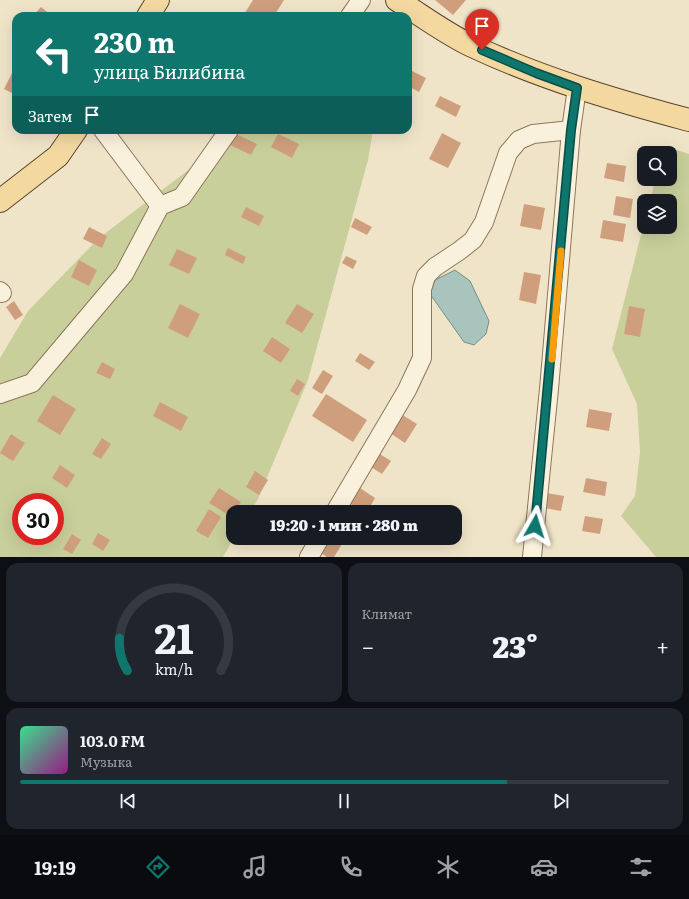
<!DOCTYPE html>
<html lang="ru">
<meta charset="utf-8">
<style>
:root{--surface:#171b24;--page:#20242c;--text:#f1f3f6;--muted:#9ea1a6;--line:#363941;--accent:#0f766e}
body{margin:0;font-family:Literata,serif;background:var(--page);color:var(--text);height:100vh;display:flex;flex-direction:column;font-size:15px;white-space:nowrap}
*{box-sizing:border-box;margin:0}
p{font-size:13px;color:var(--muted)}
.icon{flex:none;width:22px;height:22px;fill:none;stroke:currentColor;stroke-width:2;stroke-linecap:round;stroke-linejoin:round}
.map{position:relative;height:557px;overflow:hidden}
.side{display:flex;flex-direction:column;gap:6px;padding:6px;background:#0d0f14;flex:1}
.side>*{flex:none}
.banner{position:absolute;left:12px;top:12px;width:400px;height:122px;border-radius:12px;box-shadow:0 4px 16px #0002;background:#0f766e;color:#fff;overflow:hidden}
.controls{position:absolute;left:637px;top:146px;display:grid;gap:8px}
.controls a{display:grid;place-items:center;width:40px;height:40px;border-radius:8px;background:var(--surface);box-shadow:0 4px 16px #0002;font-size:20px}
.speed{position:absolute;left:12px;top:493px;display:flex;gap:8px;font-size:20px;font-weight:700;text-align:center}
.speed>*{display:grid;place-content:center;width:52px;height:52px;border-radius:50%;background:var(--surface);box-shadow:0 4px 16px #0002;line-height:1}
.speed .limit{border:6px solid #d22;background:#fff;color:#111}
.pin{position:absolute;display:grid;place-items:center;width:34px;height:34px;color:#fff;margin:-41px -17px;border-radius:50% 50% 50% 0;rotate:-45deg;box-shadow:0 0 4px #0007}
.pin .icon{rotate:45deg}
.me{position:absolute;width:44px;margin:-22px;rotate:6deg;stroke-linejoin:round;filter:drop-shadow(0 0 3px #0008)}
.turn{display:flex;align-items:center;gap:14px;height:84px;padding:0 16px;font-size:18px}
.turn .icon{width:52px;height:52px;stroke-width:2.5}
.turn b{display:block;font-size:28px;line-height:34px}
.then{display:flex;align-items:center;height:38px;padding:0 16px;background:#0003;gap:8px;font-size:15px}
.big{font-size:30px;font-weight:800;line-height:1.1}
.side .card{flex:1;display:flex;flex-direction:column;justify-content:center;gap:6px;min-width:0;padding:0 14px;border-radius:12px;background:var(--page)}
.side .dial{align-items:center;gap:0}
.dial svg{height:104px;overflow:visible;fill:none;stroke:var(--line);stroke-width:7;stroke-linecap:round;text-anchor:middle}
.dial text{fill:var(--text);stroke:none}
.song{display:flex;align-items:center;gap:12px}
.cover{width:48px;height:48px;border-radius:6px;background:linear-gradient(135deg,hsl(150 70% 55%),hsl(310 70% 35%))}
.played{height:4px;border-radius:2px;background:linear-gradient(90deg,var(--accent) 75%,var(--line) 75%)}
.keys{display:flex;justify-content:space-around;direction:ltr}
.heat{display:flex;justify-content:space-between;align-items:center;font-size:22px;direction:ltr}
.side .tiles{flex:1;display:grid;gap:6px;grid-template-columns:1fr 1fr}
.card:last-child{grid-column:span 2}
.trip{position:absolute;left:226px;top:505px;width:236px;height:40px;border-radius:12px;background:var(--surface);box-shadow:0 4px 16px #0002;font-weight:800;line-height:40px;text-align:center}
.dock{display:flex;height:64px;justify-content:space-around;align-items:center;background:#090b0e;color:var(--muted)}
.dock .icon{width:28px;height:28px}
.dock .current{color:var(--accent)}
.dock b{font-size:18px;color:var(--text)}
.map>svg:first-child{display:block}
.green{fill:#c9cf9b;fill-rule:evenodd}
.water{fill:#a9c4bc;stroke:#6f938a}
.building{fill:#cf9f7d}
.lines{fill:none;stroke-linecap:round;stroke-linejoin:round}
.minor-casing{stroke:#8d765c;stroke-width:20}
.major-casing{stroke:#5b4430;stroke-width:24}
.minor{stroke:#faf1dc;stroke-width:18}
.major{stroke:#f3d9a0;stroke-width:22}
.route-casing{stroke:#0a4d48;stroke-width:10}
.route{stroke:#0f766e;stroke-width:7}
.slow{stroke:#f59e0b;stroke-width:7}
</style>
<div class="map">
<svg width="689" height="557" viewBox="0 0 689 557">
<rect width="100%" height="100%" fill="#f0e4c8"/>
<g class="green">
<path d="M241,130H373L368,160L308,380L258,499L250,512H233L234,538L223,557H0V358L28,311L99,238ZM21,502H55V536H21Z"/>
<path d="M677,150L689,154V557H656L621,516L635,496L640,452L637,404L612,349L644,223V227H670V201H650L655,181L653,179H670V153H657Z"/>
</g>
<path class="water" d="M455,270L470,281L489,321L486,334L474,345L464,342L430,294L435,280Z"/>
<g class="building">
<path d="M253,0H284L274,16H243Z"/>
<path d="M435,0H466L453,15Z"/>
<path d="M41,7L52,16H33Z"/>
<path d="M16,65V95L4,89Z"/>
<path d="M408,69L426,78L419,92L408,86Z"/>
<path d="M440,96L461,106L456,117L435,106Z"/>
<path d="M234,133L257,144L251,155L228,144Z"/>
<path d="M442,133L461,143L448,168L429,159Z"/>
<path d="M278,134L299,144L292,158L271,147Z"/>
<path d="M607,163L626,166L624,182L604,178Z"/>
<path d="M616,196L633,199L630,218L613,215Z"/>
<path d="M524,204L545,208L541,230L520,226Z"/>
<path d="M246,207L264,216L259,226L241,217Z"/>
<path d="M355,218L372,227L367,235L351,227Z"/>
<path d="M603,220L626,224L623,242L600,238Z"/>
<path d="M89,227L107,236L102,248L83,239Z"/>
<path d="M228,248L246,257L243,264L225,255Z"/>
<path d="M177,249L197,258L189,274L169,265Z"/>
<path d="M346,256L357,261L353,269L342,263Z"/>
<path d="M79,260L97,270L89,286L71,277Z"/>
<path d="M524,272L541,275L536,304L519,300Z"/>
<path d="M14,301L23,315L15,320L6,307Z"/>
<path d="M180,304L200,314L188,338L168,328Z"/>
<path d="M297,304L314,314L302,333L285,323Z"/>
<path d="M629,306L645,309L640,337L624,334Z"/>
<path d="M272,337L290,349L281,363L263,351Z"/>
<path d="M360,353L375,362L369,370L355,361Z"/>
<path d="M102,362L115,369L110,379L96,373Z"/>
<path d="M323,370L333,376L322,394L312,388Z"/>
<path d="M297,379L305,384L298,396L290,391Z"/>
<path d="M326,394L367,420L353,442L312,416Z"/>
<path d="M53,395L76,409L60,435L37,421Z"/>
<path d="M160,402L188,417L181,431L153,416Z"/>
<path d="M589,409L612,413L609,431L586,427Z"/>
<path d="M401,414L417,424L405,443L390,433Z"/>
<path d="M11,434L25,443L13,461L0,453Z"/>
<path d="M102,438L111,444L101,459L92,454Z"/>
<path d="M380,454L391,461L382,474L371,467Z"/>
<path d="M60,465L75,475L67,488L52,478Z"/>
<path d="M255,471L268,480L259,495L246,487Z"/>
<path d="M586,478L607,482L605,496L583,492Z"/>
<path d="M219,488L241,502L235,512H233L232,517L209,503Z"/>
<path d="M360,488L375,498L367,512L350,504Z"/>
<path d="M541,492L564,496L561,511L539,507Z"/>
<path d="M209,509L221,517L208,538L196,531Z"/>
<path d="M585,516L603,519L600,534L582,531Z"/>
<path d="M98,533L110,540L103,551L92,544Z"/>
<path d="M72,534L81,540L72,554L63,549Z"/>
<path d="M330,538L342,544L334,557H327L321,553Z"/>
</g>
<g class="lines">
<g class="minor-casing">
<g id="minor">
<path d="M350,16L361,0"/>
<path d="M103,130L160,206"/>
<path d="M0,291L2,293"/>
<path d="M0,394L32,383L124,274L160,206L182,197L229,130"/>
<path d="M335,512L407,390L422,358V289L426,276L435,267L459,251L473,240L484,222L508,153L519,140L533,134L571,130"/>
<path d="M309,557L320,538"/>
<path d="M532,557L549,389L571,130L577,88"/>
</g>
</g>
<g class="major-casing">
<g id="major">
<path d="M397,0C421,15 445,33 470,45C540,78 614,100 689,120"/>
<path d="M148,16L158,0"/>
<path d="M0,201L58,156L76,130"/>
</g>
</g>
<use href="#minor" class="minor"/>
<use href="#major" class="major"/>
</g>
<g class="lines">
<g class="route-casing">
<path id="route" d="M482,50L536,73L577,88L571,130L535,526"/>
</g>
<use href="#route" class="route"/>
<path class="slow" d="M552,359L561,251"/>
</g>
</svg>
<div class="controls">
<a><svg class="icon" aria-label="search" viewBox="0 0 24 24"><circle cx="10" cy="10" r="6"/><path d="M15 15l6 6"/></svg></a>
<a><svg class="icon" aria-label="layers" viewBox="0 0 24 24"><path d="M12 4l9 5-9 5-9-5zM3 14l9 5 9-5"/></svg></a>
</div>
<div class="speed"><div class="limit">30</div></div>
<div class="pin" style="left:482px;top:50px;background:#d93025"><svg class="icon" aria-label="arrive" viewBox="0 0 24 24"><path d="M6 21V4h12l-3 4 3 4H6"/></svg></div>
<svg class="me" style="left:535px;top:526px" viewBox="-20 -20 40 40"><path d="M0-17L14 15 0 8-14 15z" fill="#0f766e" stroke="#fff" stroke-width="4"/></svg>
<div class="trip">19:20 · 1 мин · 280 m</div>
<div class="banner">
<div class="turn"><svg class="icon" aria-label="left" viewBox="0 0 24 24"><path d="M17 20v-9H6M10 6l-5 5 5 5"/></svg><div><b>230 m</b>улица Билибина</div></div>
<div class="then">Затем<svg class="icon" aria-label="arrive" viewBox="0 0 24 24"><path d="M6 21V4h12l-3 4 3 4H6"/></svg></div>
</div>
</div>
<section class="side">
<div class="tiles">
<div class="card dial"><svg viewBox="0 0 100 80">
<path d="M14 69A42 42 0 1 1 86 69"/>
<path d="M14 69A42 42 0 0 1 8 44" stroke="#0f766e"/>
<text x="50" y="56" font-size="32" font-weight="700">21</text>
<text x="50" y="72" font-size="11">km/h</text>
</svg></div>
<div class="card"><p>Климат</p>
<div class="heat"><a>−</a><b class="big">23°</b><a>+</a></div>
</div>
<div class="card">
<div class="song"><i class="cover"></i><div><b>103.0 FM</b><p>Музыка</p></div></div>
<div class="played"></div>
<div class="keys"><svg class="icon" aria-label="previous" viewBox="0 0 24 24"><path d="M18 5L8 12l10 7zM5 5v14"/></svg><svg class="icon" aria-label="pause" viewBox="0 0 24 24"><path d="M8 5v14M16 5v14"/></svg><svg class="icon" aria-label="next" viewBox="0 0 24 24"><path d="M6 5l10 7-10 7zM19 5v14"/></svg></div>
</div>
</div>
</section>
<nav class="dock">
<b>19:19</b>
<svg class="icon current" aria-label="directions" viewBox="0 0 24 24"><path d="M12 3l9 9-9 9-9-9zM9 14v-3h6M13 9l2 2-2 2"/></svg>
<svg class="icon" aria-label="music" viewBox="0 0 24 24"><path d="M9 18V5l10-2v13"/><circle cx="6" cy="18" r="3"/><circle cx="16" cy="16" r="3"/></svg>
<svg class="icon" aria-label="phone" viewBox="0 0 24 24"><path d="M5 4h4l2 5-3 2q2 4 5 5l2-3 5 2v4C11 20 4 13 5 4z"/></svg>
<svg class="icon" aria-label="climate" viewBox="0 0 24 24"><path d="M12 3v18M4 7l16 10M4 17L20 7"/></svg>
<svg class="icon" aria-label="car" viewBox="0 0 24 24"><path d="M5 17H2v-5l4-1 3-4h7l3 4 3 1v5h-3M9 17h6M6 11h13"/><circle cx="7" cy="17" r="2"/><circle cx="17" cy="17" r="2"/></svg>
<svg class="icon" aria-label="filters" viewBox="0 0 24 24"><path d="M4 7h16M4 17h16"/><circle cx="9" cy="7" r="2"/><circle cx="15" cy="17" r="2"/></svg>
</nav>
